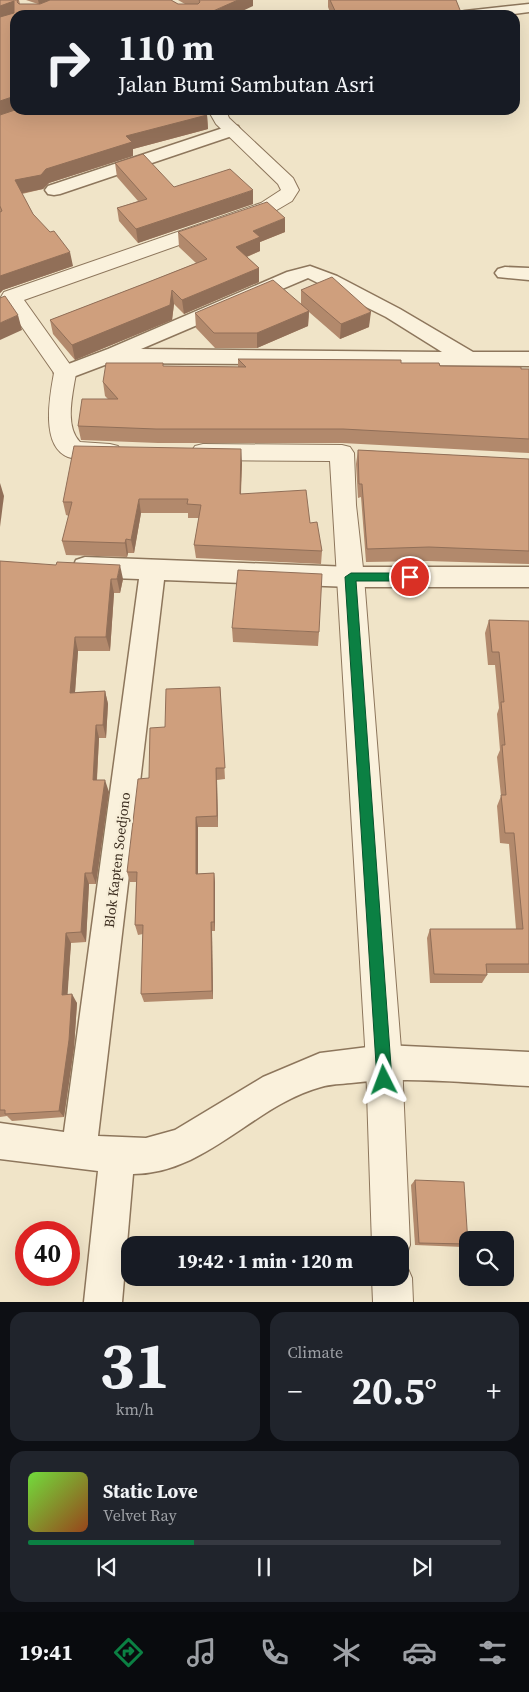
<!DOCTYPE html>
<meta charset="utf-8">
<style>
:root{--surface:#171b24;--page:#20242c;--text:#f1f3f6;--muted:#9ea1a6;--line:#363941;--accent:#0b8043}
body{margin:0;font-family:"Source Serif 4",serif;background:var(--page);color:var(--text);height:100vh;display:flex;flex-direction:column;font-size:19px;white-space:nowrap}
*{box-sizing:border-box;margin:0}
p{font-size:16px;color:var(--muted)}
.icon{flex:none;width:28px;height:28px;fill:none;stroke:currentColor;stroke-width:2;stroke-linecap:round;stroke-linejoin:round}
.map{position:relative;height:1302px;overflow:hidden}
.panel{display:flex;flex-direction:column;gap:10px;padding:10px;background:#0d0f14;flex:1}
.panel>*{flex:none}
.top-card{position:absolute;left:10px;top:10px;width:510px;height:105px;border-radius:15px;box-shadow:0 5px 20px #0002;background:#171b24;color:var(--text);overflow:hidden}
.controls{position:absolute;left:459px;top:1231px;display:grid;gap:10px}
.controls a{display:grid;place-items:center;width:55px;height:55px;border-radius:10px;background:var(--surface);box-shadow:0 5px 20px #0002;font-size:25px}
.speed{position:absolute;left:15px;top:1221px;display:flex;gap:10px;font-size:25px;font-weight:700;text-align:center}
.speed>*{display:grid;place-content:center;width:65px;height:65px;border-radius:50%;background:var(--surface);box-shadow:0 5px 20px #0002;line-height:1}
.speed .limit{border:8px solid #d22;background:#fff;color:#111}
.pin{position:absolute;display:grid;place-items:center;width:42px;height:42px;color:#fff;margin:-21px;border:2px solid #fff;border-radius:50%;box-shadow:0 1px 5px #0007}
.me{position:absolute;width:55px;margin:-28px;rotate:357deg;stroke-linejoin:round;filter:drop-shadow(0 0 4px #0008)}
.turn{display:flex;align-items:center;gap:18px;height:105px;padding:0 25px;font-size:22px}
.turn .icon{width:65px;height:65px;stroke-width:2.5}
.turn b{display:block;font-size:35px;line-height:42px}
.big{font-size:38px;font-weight:700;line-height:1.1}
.panel .tile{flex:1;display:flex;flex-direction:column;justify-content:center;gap:8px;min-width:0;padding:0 18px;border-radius:15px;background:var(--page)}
.panel .dial{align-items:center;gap:0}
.dial b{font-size:65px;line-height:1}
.song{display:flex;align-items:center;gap:15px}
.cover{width:60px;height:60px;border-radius:8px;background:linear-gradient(135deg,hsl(100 70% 55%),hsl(20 70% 35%))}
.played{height:5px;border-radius:2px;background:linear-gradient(90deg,var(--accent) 35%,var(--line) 35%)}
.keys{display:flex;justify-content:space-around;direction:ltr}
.heat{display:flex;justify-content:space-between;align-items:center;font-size:28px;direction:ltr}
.panel .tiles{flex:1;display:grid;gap:10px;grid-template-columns:1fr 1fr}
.tile:last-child{grid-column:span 2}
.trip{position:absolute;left:121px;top:1236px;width:288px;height:50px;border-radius:15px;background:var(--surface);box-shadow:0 5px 20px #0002;font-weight:700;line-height:50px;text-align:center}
.tab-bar{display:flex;height:80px;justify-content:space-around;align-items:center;background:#090b0e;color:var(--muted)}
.tab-bar .icon{width:35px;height:35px}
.tab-bar .on{color:var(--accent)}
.tab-bar b{font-size:22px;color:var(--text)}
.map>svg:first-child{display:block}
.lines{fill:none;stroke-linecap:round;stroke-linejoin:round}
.minor-casing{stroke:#8d765c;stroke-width:3}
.tertiary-casing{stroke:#8d765c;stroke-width:2}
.minor{fill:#faf1dc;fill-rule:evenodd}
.tertiary{fill:#faf1dc;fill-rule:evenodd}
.wall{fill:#b2896c}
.shaded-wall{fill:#916f58}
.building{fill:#cf9f7d;stroke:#916f58}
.route{fill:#0b8043;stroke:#07532c}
.labels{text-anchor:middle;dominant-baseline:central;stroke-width:5;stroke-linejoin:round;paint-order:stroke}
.street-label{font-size:14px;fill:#3d2e20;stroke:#f7eed8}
</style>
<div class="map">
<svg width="529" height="1302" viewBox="0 0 529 1302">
<rect width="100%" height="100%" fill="#f0e4c8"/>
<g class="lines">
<g class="minor-casing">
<g id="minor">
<path d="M529,4V12L505,15H458L460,12L465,11Z"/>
<path d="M232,125L238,126L240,130L238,134L60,194L54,195L48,194L45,190L48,186Z"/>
<path d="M310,266L337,276L400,309L473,352H529V366L110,363L65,380L58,378L54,373L58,368L108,349L287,272ZM308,278L386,317L442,352L141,349Z"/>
<path d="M505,267L529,268V280L498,277L495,273L498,269Z"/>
<path d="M85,557L351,567H529V587H351L164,580L98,1136L146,1138L175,1130L263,1077L320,1053L384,1045L529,1052V1086C470,1083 410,1076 351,1083C341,1084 330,1084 321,1087C254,1105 206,1174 133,1174L122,1302H84L98,1171L0,1159V1123L64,1132L139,579L85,577L76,574L73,567L76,560Z"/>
</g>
</g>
<g class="tertiary-casing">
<g id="tertiary">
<path d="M208,110H226L229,118L293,178L299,190L292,201L275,211L24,300L76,373C73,393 64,426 80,442L110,444L118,446L122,452L118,458C108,461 98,460 87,459C81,459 74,459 68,457C40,446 50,395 54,373L1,297L4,292L261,203L281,190L278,184L216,124Z"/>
<path d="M203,444L342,445L350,447L354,453L356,505L364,577L402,1062L410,1245L405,1259L400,1261V1245H372L366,1062L330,461L203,460L195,458L191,452L195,446Z"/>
<path d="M400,1262L406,1264L412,1278L413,1302H373L372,1278H400Z"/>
</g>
</g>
<use href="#minor" class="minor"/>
<use href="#tertiary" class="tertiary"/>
</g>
<g class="wall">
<path d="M0,0H19L20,4H38L26,0H171L178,4H185L178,0H253V6L15,15V110L207,115L208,129L133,149V156L49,183L43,189L22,194L33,214L73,266L3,290L0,293Z"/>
<path d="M328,0H456L462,15H331L328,7Z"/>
<path d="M115,163L174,187L253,204L138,243L119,221L117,208L138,201L117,177Z"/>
<path d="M178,232H285L260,242V251L247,257L259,268V282L184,314L174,304L172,320L75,360L53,334L50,320L146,283L196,263L179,247Z"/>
<path d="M301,290L369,327L340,339L309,312L308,326L257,348H215L196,328L195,313L301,304Z"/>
<path d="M238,359L401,363L440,366L529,369V453L342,443H158L81,440L78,426L108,399L105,396L103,382L164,366L238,367Z"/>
<path d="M358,450L529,459V564L427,561L366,562L361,497L358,498L356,464Z"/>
<path d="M242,463L241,494L310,523L322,551L321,564L196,558L194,545L199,518H188V513H141L134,553H128L127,557L66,555L62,541L69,516L66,515L63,502Z"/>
<path d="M0,561L123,579L120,593H114L110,651H78L75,692L105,691L108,704L106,738H99L97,780L109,792L96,884H89L86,942L71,943L67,994L77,1003L74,1048L64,1117L12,1121L7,1116L0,1117Z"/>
<path d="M489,620L529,621V973H487V975L482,983H430L427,938L430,929H516L509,844L500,843L497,806L501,796L497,757L500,750L497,714L499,708L495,665H488L485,633Z"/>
<path d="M232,628L319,632L318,646L233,642Z"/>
<path d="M220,687L225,779L217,780L218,827H198V874L214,873L215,883V931H212L213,999L144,1002L141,994L143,934L138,935L135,925L136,882H130L127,872L149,778L165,727Z"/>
<path d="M415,1180L468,1244L463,1247L415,1245L411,1185Z"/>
</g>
<g class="shaded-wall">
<path d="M38,0H51L39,4Z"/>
<path d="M238,0H253V6L234,15H204Z"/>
<path d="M14,1L16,14L0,19V6Z"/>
<path d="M15,96V110L0,115V101Z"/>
<path d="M207,115L208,129L133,149V156L49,183L43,189L18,194L15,180L46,169L126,136Z"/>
<path d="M253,190V204L138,243L136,229Z"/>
<path d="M285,218V232L260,242V251L236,261V247L253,231Z"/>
<path d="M70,252L73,266L3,290L0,293V276Z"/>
<path d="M259,268V282L184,314L182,300Z"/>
<path d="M172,290L174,304L172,320L75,360L72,345Z"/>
<path d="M309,311L308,326L257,348V333Z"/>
<path d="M371,312L369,327L340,339L341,324Z"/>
<path d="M18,315L22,330L0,340V323Z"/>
<path d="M241,449L242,463L240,507V494Z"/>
<path d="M0,483L4,496L0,527Z"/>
<path d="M139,499L141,513L134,553L131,540Z"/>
<path d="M126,539L128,553L127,557L125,543Z"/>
<path d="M120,565L123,579L120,593L117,579Z"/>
<path d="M111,579L114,593L110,651L106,637Z"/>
<path d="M75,637L78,651L74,706L70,693Z"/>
<path d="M105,691L108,704L106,738L103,725Z"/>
<path d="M96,725L99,738L96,792L93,780Z"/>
<path d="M216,768L217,780L218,827L217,816Z"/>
<path d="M105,780L109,792L96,884L92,873Z"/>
<path d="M196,817L198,827V884L196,874Z"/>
<path d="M85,873L89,884L86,942L81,932Z"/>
<path d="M214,873L215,883V931L214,922Z"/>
<path d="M211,922L212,931L213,999L212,991Z"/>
<path d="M66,933L71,943L67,1003L62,995Z"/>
<path d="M72,994L77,1003L74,1048L64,1117L59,1111Z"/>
</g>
<g class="building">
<path d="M0,0H18L17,2L19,4H40L50,0H171L178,4H198L200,2L199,0H238L204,15H15V96L0,101V17L14,13V1L0,6Z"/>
<path d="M330,0H456L462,15H337Z"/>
<path d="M15,110H206L207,115L126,136L132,142L46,169L41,175L15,180L33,214L50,232L54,231L70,252L0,276V212L2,211L0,206V115Z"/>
<path d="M143,154L174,187L230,169L253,190L136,229L117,208L147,199L115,163Z"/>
<path d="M267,202L285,218L253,231L260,237L236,247L259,268L182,300L172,290L170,305L72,345L50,320L146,283L207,259L178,232Z"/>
<path d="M332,277L371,312L341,324L301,290Z"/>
<path d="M273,280L309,311L257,333H214L195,313Z"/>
<path d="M5,296L18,315L0,323V298Z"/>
<path d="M238,359L401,360V363H439L440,366L521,367V369H529V439L343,429H156L78,426L82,399H118L103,382L106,363H163V366L246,367Z"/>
<path d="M74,446L241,449L240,494L306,490L310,523L317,522L322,551L194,545L201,505L187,504L188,499H139L131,540L126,539L125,543L62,541L72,502H63Z"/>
<path d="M358,450L529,459V551L429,547L367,549L362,484H359Z"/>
<path d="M0,561L56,565L57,562L120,565L117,579H111L106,637H75L70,693L105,691L103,725H96L93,780H105L92,873H85L81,932L66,933L62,995L72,994L69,1040L59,1111L5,1114V1110H0Z"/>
<path d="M238,570L322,574L319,632L232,628Z"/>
<path d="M489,620L529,621V964H486L487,975L434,974L430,929H523L514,833H505L501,795H506L502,745H505L501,702H504L499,652H492Z"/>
<path d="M220,687L225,768H216L217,816L196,817V874L214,873V922H211L212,991L141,994L143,925H135L137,872H127L138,779L149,778L150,728L165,727L166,689Z"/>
<path d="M415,1180L464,1182L468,1244L419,1243Z"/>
</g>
<path class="route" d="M351,573H410L416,577L410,581H356L392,1080L390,1085L384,1087L379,1085L377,1080L345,577Z"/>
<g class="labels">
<g class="street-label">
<text transform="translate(117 860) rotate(-83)">Blok Kapten Soedjono</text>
</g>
</g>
</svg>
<div class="controls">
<a><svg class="icon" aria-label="search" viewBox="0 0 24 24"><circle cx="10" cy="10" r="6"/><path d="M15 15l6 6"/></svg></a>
</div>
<div class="speed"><div class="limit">40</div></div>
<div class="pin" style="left:410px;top:577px;background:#d93025"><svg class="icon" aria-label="arrive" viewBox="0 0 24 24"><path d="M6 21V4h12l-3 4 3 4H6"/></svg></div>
<svg class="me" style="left:384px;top:1080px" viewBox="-20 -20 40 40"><path d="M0-17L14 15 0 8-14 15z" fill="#0b8043" stroke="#fff" stroke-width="4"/></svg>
<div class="trip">19:42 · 1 min · 120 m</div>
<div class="top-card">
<div class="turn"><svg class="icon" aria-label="right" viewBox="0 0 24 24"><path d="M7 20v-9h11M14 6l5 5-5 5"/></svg><div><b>110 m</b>Jalan Bumi Sambutan Asri</div></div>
</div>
</div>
<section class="panel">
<div class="tiles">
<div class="tile dial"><b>31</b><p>km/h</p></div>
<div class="tile"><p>Climate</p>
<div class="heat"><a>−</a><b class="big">20.5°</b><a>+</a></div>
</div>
<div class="tile">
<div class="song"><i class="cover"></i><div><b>Static Love</b><p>Velvet Ray</p></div></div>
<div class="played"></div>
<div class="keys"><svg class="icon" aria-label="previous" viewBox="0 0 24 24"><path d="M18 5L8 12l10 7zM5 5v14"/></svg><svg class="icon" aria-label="pause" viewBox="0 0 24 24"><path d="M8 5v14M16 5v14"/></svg><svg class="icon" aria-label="next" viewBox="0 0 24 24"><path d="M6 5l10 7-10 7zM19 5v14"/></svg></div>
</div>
</div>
</section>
<nav class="tab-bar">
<b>19:41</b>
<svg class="icon on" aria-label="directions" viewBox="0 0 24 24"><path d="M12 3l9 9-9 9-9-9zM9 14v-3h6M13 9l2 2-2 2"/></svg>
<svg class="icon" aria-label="music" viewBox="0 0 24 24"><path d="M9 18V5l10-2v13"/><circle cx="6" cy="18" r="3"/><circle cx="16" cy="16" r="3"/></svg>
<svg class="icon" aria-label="phone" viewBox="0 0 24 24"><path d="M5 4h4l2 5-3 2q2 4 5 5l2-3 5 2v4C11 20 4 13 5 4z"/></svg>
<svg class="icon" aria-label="climate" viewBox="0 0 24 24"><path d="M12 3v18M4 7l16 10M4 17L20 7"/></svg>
<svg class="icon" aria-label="car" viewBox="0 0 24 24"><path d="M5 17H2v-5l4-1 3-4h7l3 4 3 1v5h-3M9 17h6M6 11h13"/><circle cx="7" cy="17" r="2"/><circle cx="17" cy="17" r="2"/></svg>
<svg class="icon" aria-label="filters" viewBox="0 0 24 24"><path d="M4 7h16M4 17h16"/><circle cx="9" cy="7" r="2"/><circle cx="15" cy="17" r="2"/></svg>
</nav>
